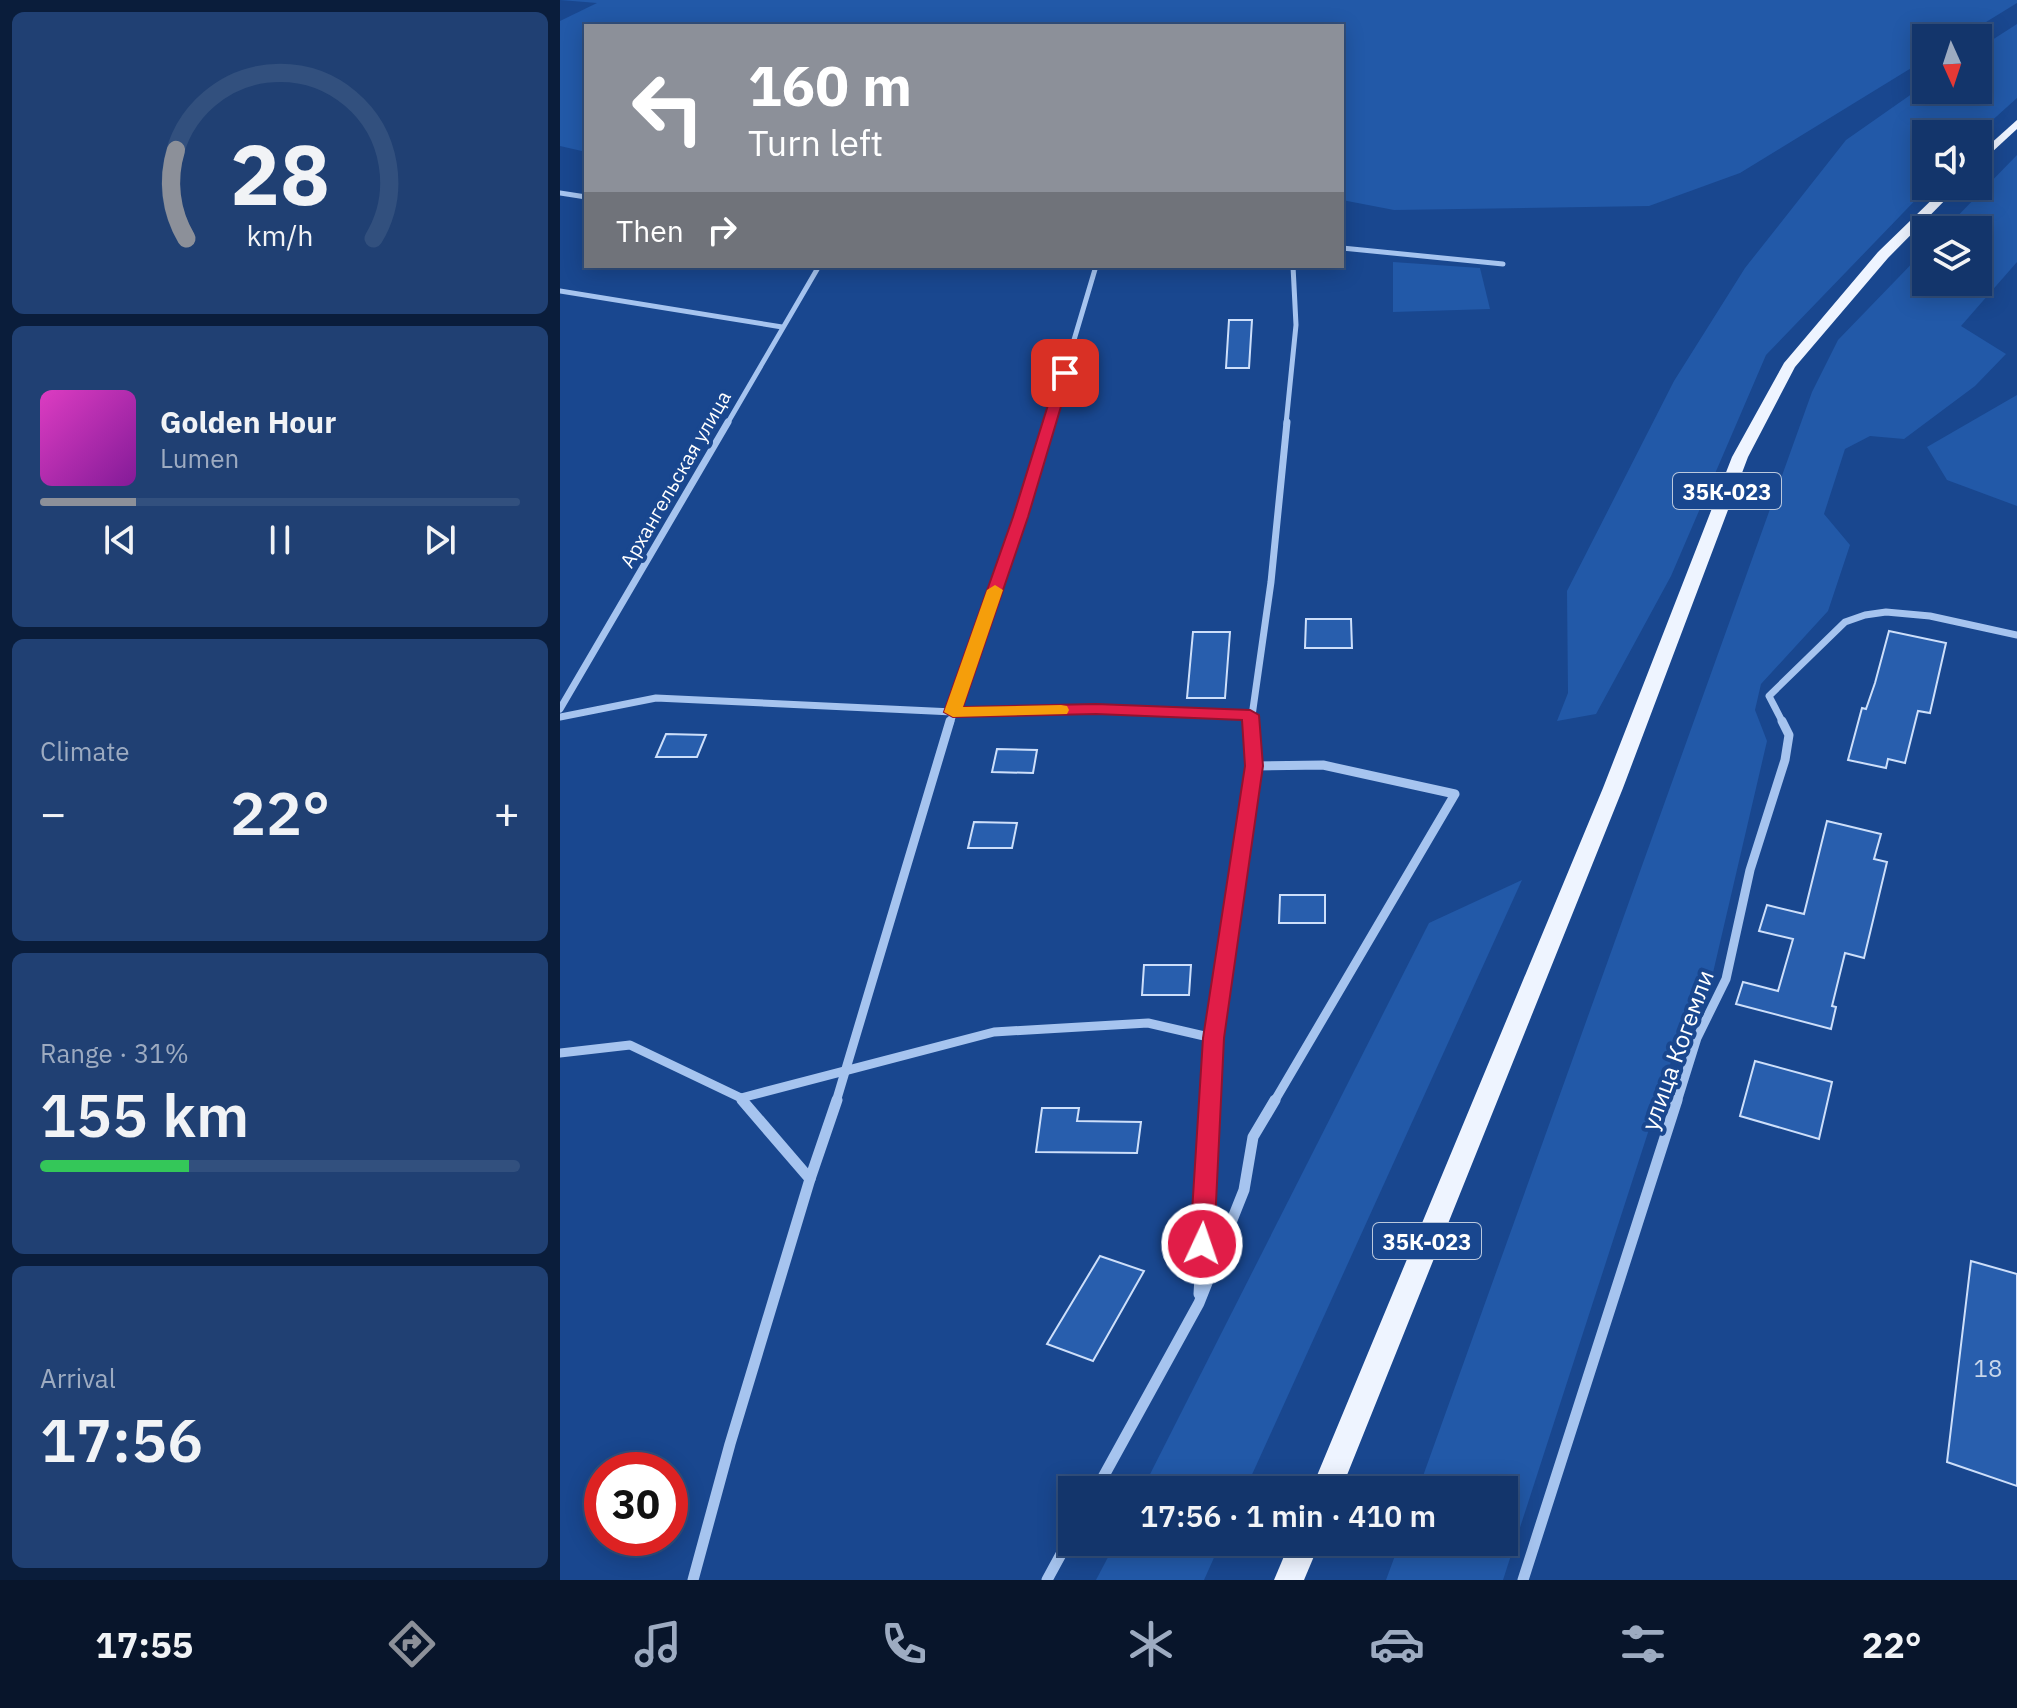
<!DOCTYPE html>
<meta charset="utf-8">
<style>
:root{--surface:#13356b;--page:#204073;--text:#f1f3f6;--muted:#9dabc1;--line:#32507e;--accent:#8c9099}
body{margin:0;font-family:"IBM Plex Sans",sans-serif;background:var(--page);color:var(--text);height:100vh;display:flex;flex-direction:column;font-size:30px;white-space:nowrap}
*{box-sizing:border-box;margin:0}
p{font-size:26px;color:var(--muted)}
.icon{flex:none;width:44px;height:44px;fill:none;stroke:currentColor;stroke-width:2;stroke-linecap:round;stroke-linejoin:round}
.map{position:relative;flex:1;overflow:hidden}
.side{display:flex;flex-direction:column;gap:12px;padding:12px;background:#0a1d3b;width:560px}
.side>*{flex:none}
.banner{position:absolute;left:24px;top:24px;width:760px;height:244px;border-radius:0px;box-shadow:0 4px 20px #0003,0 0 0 2px var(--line);background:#8c9099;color:#fff;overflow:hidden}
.needle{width:52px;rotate:177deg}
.buttons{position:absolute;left:1352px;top:24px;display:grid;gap:16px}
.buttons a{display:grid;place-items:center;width:80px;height:80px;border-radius:0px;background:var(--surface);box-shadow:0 4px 20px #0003,0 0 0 2px var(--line);font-size:40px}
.speed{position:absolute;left:24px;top:1452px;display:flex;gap:16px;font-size:40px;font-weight:700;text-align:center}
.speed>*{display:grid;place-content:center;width:104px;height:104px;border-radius:50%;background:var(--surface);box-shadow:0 4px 20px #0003,0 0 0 2px var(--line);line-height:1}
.speed .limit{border:12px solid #d22;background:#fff;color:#111}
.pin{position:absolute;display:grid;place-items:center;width:68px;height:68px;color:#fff;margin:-34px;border-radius:16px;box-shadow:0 4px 12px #0006}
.me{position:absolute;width:88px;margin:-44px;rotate:3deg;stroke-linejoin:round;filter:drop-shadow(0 0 6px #0008)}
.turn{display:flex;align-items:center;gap:28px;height:168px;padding:0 32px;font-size:36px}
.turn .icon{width:104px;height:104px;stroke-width:2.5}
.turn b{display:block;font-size:56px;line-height:68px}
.then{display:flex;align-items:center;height:76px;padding:0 32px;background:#0003;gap:16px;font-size:30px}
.big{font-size:60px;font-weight:600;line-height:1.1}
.side .card{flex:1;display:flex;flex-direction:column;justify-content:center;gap:12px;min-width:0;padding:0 28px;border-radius:12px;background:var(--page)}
.side .dial{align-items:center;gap:0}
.dial svg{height:208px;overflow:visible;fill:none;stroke:var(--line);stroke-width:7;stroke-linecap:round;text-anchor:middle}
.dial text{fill:var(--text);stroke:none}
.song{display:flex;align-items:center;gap:24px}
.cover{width:96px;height:96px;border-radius:12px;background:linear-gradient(135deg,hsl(310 70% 55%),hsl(290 70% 35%))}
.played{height:8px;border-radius:4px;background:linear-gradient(90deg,var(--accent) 20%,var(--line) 20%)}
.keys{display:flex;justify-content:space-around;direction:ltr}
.heat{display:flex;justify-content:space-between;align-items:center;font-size:44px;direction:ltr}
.charge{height:12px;border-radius:6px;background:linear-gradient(90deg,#34c759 31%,var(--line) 0)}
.trip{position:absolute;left:498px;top:1476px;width:460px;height:80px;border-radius:0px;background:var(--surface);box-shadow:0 4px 20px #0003,0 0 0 2px var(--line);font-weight:600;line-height:80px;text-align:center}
.dock{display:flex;height:128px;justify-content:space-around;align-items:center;background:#08152b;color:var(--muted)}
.dock .icon{width:56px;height:56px}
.dock .selected{color:var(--accent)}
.dock b{font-size:36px;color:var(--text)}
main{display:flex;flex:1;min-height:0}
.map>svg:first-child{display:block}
.green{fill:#2259a8}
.building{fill:#285ead;stroke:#cddffa;stroke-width:2}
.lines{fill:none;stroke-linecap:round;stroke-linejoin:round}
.minor-far3{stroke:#a6c4ef;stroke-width:5}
.minor-far2{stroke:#a6c4ef;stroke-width:7}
.minor-far1{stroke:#a6c4ef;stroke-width:9}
.minor{stroke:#a6c4ef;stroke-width:11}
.primary{fill:#eef4ff;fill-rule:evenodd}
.route{fill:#e11d48;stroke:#92132f;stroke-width:2}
.slow{fill:#f59e0b}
.labels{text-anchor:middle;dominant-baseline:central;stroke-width:8;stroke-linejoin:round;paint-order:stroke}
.far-street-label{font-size:20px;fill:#fff;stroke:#19478f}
.shield{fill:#19478f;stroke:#bac8dd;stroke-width:2}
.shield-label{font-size:22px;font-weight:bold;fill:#fff}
.street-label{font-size:24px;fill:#fff;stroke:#19478f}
.near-number-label{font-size:24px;fill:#c9d7ea}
</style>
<main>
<section class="side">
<div class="card dial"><svg viewBox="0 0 100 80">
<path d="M14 69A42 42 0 1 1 86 69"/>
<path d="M14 69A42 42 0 0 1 10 35" stroke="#8c9099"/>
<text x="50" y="56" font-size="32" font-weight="700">28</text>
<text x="50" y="72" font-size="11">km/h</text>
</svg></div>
<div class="card">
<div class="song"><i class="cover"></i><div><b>Golden Hour</b><p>Lumen</p></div></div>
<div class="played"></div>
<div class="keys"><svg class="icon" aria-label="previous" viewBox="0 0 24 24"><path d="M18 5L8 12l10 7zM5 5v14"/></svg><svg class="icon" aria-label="pause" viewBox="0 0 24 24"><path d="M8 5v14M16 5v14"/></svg><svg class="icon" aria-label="next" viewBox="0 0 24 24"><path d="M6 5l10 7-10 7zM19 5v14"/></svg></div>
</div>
<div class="card"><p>Climate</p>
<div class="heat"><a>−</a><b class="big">22°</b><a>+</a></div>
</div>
<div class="card"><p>Range · 31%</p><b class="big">155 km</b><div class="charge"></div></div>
<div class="card"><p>Arrival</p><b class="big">17:56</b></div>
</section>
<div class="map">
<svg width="1457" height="1580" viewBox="0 0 1457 1580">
<rect width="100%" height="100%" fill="#19478f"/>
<g class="green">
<path d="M0,0H1457V3L1400,38H1366V59L1180,173L1089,206L834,210L782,200V26H26V152L0,146V21L37,3Z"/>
<path d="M1457,24V98L1417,134H1366V186H1369L1206,355L1111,576L1036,714L997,721L1008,693L1007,591L1114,381L1185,268L1286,140L1366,84V90H1418V49Z"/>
<path d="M1457,155V262L1401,326L1446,354L1415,386L1344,439L1310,436L1285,449L1264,514L1290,545L1268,611L1201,684L1195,710L1207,741L1152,977L1116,1046L943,1580H826L840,1542H944V1490H858L1252,392L1278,340L1366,249V282H1418V230H1384Z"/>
<path d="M833,262L920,268L930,309L833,312Z"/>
<path d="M1457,395V506L1387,480L1367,447Z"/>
<path d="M962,880L685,1490H582L869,923Z"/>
<path d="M556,1542H661L644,1580H536Z"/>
</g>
<g class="building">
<path d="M669,320H692L689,368H666Z"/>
<path d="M746,619H791L792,648H745Z"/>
<path d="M1329,631L1386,643L1370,713L1358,711L1345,763L1328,759L1326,768L1288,760L1302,708L1306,709L1315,683Z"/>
<path d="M633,632H670L665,698H627Z"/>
<path d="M106,734L146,735L137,757H96Z"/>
<path d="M437,749L477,750L473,773L432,772Z"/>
<path d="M1267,821L1321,834L1314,859L1327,862L1304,958L1285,953L1272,1006L1276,1007L1271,1029L1176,1004L1183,982L1218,991L1233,939L1199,931L1207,905L1244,914Z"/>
<path d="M414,822L457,823L452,848H408Z"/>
<path d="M720,895H765V923H719Z"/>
<path d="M584,965H631L629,995H582Z"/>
<path d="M1195,1061L1272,1082L1259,1139L1180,1116Z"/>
<path d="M482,1108H519L517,1121L581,1122L577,1153L476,1152Z"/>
<path d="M540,1256L584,1271L533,1361L487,1344Z"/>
<path d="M1411,1261L1457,1274V1486L1387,1462Z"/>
</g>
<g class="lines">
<g class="minor-far3">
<path d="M0,193L26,197"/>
<path d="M782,248L943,264"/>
<path d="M0,291L222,327"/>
<path d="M167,424L259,266"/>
<path d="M489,424L536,266"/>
<path d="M726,424L736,325L733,266"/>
</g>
<g class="minor-far2">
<path d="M0,709L168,422"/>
<path d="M0,717L96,698L393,712L536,709L690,715"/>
<path d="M390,723L461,517L489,422"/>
<path d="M691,723L711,582L727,422"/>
<path d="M1223,723L1209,696L1285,622L1305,615L1326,612L1370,616L1457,635"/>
</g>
<g class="minor-far1">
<path d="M690,721L694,766L763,765L895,794L714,1102"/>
<path d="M0,1053L70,1045L181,1098L434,1032L588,1023L653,1038"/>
<path d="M181,1098L184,1102"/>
<path d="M276,1102L390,721"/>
<path d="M650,1102L653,1038L694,766"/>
<path d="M1117,1102L1137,1038L1166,979L1190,870L1225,760L1229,735L1222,721"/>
</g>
<g class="minor">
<path d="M250,1179L277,1100"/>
<path d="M639,1294L650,1100"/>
<path d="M536,1490L639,1303L684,1190L693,1137L715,1100"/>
<path d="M133,1580L170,1444L250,1179L182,1100"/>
<path d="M487,1580L512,1534"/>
<path d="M963,1580L1117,1100"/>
</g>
<g class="primary">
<path d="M1457,120V129L1418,165V155Z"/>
<path d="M1386,186H1399L1328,258L1235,367L1188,457L1063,788L781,1490H751L1043,788L1172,457L1224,363L1318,252Z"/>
<path d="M730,1542H760L744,1580H714Z"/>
</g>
</g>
<path class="route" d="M505,369L511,373L468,517L403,707L536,704L690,710L699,715L703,766L664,1038L654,1244L650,1251L642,1254L634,1251L630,1244L643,1038L685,766L682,720L536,714L393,717L384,712L453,517L498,373Z"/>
<path class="slow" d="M435,585L443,590L403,707L501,705L507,706L509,710L507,714L393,717L384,712L427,590Z"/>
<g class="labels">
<g class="far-street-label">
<text transform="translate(115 479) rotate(-60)">Архангельская улица</text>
</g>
<g class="shield">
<rect x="1113" y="473" width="108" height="36" rx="6"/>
<rect x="813" y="1223" width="108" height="36" rx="6"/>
</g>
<g class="shield-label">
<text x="1167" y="491">35К-023</text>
<text x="867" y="1241">35К-023</text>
</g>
<g class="street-label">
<text transform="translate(1117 1050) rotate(-70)">улица Когемли</text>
</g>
<g class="near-number-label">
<text x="1428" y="1368">18</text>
</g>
</g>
</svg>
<div class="buttons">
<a><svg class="needle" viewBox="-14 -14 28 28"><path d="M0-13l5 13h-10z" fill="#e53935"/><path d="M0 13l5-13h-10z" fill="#9dabc1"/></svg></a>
<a><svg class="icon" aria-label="sound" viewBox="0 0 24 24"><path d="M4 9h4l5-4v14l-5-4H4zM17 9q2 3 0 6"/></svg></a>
<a><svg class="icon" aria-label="layers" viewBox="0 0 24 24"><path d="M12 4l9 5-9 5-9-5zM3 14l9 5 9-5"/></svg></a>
</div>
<div class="speed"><div class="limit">30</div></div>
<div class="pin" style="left:505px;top:373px;background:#d93025"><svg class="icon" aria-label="arrive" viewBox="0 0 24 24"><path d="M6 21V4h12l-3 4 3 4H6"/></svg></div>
<svg class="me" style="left:642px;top:1244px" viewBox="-20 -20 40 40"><circle r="17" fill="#e11d48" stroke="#fff" stroke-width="3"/><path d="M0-11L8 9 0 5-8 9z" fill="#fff"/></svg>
<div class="trip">17:56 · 1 min · 410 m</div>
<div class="banner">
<div class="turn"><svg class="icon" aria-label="left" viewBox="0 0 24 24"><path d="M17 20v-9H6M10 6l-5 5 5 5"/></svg><div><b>160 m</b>Turn left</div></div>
<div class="then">Then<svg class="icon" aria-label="right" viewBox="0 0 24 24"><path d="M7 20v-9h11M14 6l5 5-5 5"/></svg></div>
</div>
</div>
</main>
<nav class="dock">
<b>17:55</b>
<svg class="icon selected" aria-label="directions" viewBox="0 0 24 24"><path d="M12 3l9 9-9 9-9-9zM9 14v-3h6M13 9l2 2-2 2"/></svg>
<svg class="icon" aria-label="music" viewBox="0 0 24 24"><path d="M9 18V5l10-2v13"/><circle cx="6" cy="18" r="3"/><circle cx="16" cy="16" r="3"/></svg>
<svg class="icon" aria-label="phone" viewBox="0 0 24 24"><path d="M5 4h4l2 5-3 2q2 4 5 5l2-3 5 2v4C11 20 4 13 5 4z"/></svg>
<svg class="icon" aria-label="climate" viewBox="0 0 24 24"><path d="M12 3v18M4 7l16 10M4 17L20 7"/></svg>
<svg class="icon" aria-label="car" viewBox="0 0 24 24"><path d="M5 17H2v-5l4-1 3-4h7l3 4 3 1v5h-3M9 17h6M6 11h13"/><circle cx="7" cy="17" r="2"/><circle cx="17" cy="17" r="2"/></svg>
<svg class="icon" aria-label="filters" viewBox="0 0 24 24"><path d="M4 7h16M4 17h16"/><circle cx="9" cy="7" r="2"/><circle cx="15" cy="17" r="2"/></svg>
<b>22°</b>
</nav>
